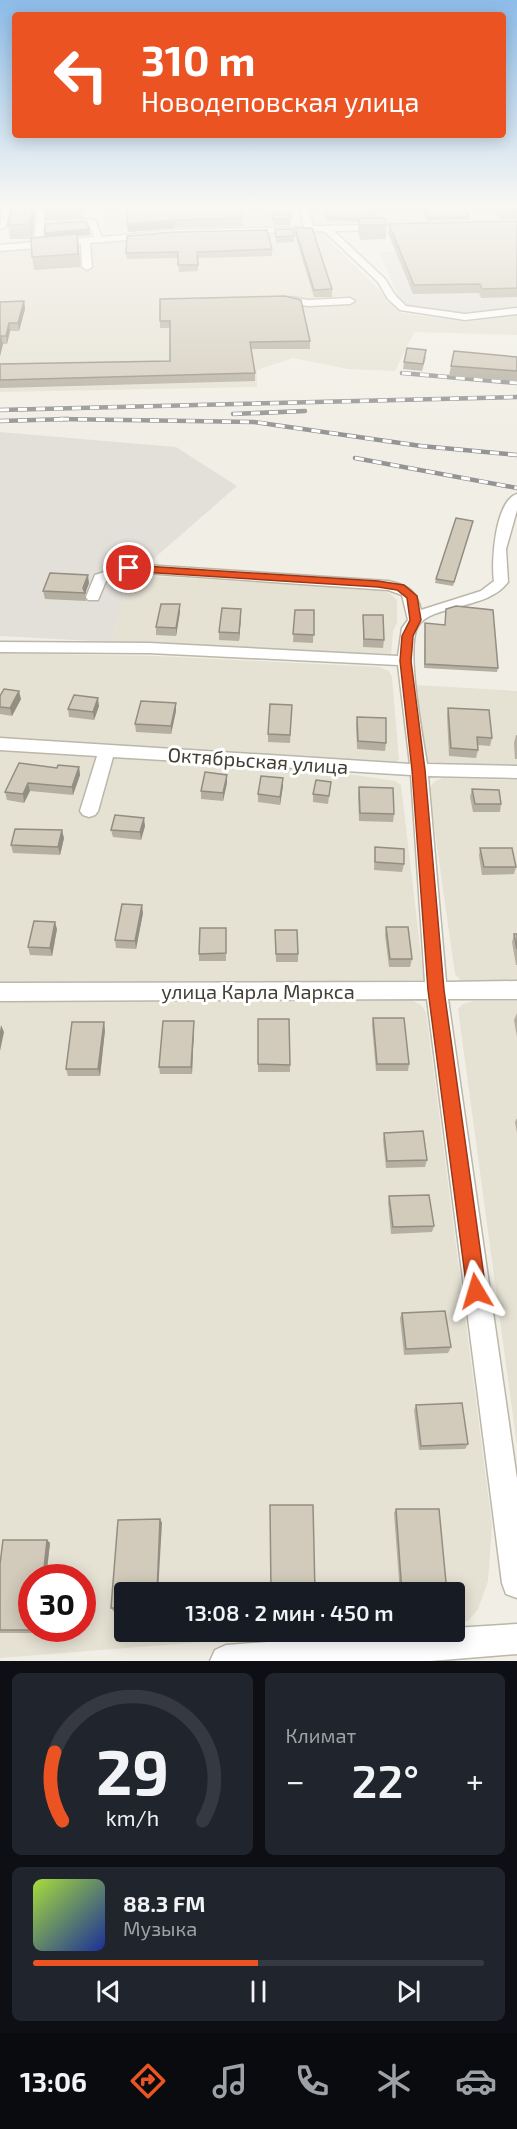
<!DOCTYPE html>
<html lang="ru">
<meta charset="utf-8">
<style>
:root{--surface:#171b24;--page:#20242c;--text:#f1f3f6;--muted:#9ea1a6;--line:#363941;--accent:#eb5422}
body{margin:0;font-family:"Exo 2",sans-serif;background:var(--page);color:var(--text);height:100vh;display:flex;flex-direction:column;font-size:22px;white-space:nowrap}
*{box-sizing:border-box;margin:0}
p{font-size:20px;color:var(--muted)}
.icon{flex:none;width:33px;height:33px;fill:none;stroke:currentColor;stroke-width:2;stroke-linecap:round;stroke-linejoin:round}
.map{position:relative;height:1661px;overflow:hidden}
.drawer{display:flex;flex-direction:column;gap:12px;padding:12px;background:#0d0f14;flex:1}
.drawer>*{flex:none}
.banner{position:absolute;left:12px;top:12px;width:494px;height:126px;border-radius:6px;box-shadow:0 3px 15px #0003;background:#eb5422;color:#fff;overflow:hidden}
.speed{position:absolute;left:18px;top:1564px;display:flex;gap:12px;font-size:30px;font-weight:700;text-align:center}
.speed>*{display:grid;place-content:center;width:78px;height:78px;border-radius:50%;background:var(--surface);box-shadow:0 3px 15px #0003;line-height:1}
.speed .limit{border:9px solid #d22;background:#fff;color:#111}
.pin{position:absolute;display:grid;place-items:center;width:51px;height:51px;color:#fff;margin:-26px;border:3px solid #fff;border-radius:50%;box-shadow:0 2px 6px #0007}
.me{position:absolute;width:66px;margin:-33px;rotate:353deg;stroke-linejoin:round;filter:drop-shadow(0 0 4px #0008)}
.turn{display:flex;align-items:center;gap:21px;height:126px;padding:0 30px;font-size:27px}
.turn .icon{width:78px;height:78px;stroke-width:2.5}
.turn b{display:block;font-size:42px;line-height:51px}
.big{font-size:45px;font-weight:600;line-height:1.1}
.drawer .card{flex:1;display:flex;flex-direction:column;justify-content:center;gap:9px;min-width:0;padding:0 21px;border-radius:9px;background:var(--page)}
.drawer .dial{align-items:center;gap:0}
.dial svg{height:156px;overflow:visible;fill:none;stroke:var(--line);stroke-width:7;stroke-linecap:round;text-anchor:middle}
.dial text{fill:var(--text);stroke:none}
.song{display:flex;align-items:center;gap:18px}
.cover{width:72px;height:72px;border-radius:9px;background:linear-gradient(135deg,hsl(80 70% 55%),hsl(230 70% 35%))}
.played{height:6px;border-radius:3px;background:linear-gradient(90deg,var(--accent) 50%,var(--line) 50%)}
.keys{display:flex;justify-content:space-around;direction:ltr}
.heat{display:flex;justify-content:space-between;align-items:center;font-size:33px;direction:ltr}
.drawer .tiles{flex:1;display:grid;gap:12px;grid-template-columns:1fr 1fr}
.card:last-child{grid-column:span 2}
.trip{position:absolute;left:114px;top:1582px;width:351px;height:60px;border-radius:6px;background:var(--surface);box-shadow:0 3px 15px #0003;font-weight:600;line-height:60px;text-align:center}
.tabs{display:flex;height:96px;justify-content:space-around;align-items:center;background:#090b0e;color:var(--muted)}
.tabs .icon{width:42px;height:42px}
.tabs .current{color:var(--accent)}
.tabs b{font-size:27px;color:var(--text)}
.map>svg:first-child{display:block}
.residential{fill:#e5e1d3;fill-rule:evenodd}
.industrial{fill:#e3e0da}
.lines{fill:none;stroke-linecap:round;stroke-linejoin:round}
.minor-casing{stroke:#bcb7a8;stroke-width:3}
.minor{fill:#fff;fill-rule:evenodd}
.rail-casing{stroke:#949494;stroke-width:4.5}
.rail{stroke:#fff;stroke-width:3;stroke-dasharray:9;stroke-linecap:butt}
.wall{fill:#b5afa1}
.shaded-wall{fill:#938e83}
.building{fill:#d2cbbb;stroke:#938e83;stroke-width:1.5}
.route{fill:#eb5422;stroke:#993716;stroke-width:1.5}
.labels{text-anchor:middle;dominant-baseline:central;stroke-width:6;stroke-linejoin:round;paint-order:stroke}
.street-label{font-size:20px;fill:#433f35;stroke:#fff}
</style>
<div class="map">
<svg width="517" height="1661" viewBox="0 0 517 1661">
<rect width="100%" height="100%" fill="#f1efe5"/>
<g class="residential">
<path d="M308,204H510L517,220L315,226Z"/>
<path d="M320,231L402,313L467,322L517,314V335L414,332L395,371L348,369L293,358L257,370V387L0,392V251L173,235Z"/>
<path d="M135,575L381,590L391,594L397,600V623L393,631L391,654L111,642L128,584Z"/>
<path d="M0,653L155,656L379,667L389,671L392,677L399,760L394,763L0,738Z"/>
<path d="M416,685L517,691V767L426,766Z"/>
<path d="M0,749L314,769L395,781L401,785L424,981L0,984Z"/>
<path d="M442,778L517,780V983H469L460,980L455,974L429,790L434,782Z"/>
<path d="M0,1000H411L421,1005L426,1012L492,1525L488,1581L478,1609L468,1621L455,1622L454,1593H124V1632H327L0,1658ZM32,1578H82V1629H32Z"/>
<path d="M474,1001H517V1446L458,1009L463,1004Z"/>
</g>
<g class="industrial">
<path d="M105,204H285L291,227L103,231Z"/>
<path d="M517,250V309L462,314L414,309L405,306L400,301L380,252Z"/>
<path d="M0,432L176,447L237,486L135,575L128,584L111,642L0,636Z"/>
</g>
<g class="lines">
<g class="minor-casing">
<g id="minor">
<path d="M3,204L45,205L43,242L94,237L89,225L62,227L58,224L62,221L92,219L96,222L102,237L174,230L304,227L299,204H307L313,226L384,225V229L381,230L334,231L385,279L395,295L406,306L465,314L517,308V314L465,320L400,310L388,299L378,282L324,231L174,236L90,243L92,267L87,270L82,267L81,244L0,251V245L34,242L38,209H10L6,226L2,229L0,228Z"/>
<path d="M290,297L308,300L350,298L355,301L350,304L308,306L287,302L285,300Z"/>
<path d="M517,494V510L506,549L508,582C495,599 474,602 455,608C443,611 425,615 418,626C405,647 423,737 427,764L517,766V778L428,776L446,982L517,981V999H448L517,1479V1598L506,1594L502,1583L427,999L0,1001V983L425,982L411,775L113,757L98,811L95,815L89,817L83,815L80,811L97,756L0,750V738L410,764L398,665L149,653L0,652V642L149,643L398,656L402,628L408,620L402,595L388,590L130,572L106,581L98,600H88L86,597L95,575L129,564L388,581C407,585 416,590 421,610L481,591L494,581C491,562 495,501 517,494Z"/>
<path d="M517,1624V1654L430,1661H210L215,1650L226,1645L405,1632H454V1628Z"/>
</g>
</g>
<use href="#minor" class="minor"/>
<g class="rail-casing">
<g id="rail">
<path d="M402,373L517,383"/>
<path d="M0,410L517,397"/>
<path d="M233,414L305,411"/>
<path d="M60,419L254,422L421,446L517,455"/>
<path d="M0,421L68,419"/>
<path d="M355,458L517,488"/>
</g>
</g>
<use href="#rail" class="rail"/>
</g>
<g class="wall">
<path d="M13,204H33L35,216L32,238L45,237V233L89,229L90,235L78,236L80,267L34,270L32,257L31,239H10L8,225Z"/>
<path d="M128,204L243,218V226L174,228L128,232L127,224Z"/>
<path d="M322,204H369L377,218L387,225L386,239L361,240L358,233V222L327,221Z"/>
<path d="M418,204H463L469,217V220L428,221Z"/>
<path d="M496,204H517V219H500L495,210Z"/>
<path d="M83,210L84,218L46,221L45,212Z"/>
<path d="M272,214L291,219L290,225H273Z"/>
<path d="M517,221V297L481,298L479,293L413,294L388,233L389,224Z"/>
<path d="M295,228L332,289V297H314L295,235Z"/>
<path d="M275,229L294,236V242L276,243Z"/>
<path d="M272,249V256L198,258V271L179,272L178,258L127,259L126,253Z"/>
<path d="M160,299L310,341V349H251L255,373V381L0,388V364L170,361V328H160Z"/>
<path d="M24,301L25,309L19,331H10L7,344H3L0,356V302Z"/>
<path d="M426,357L422,371L403,369L404,362Z"/>
<path d="M517,357V381L449,376L451,366Z"/>
<path d="M473,521L453,586L435,583L436,579Z"/>
<path d="M89,583L85,594L86,601L45,599L43,591Z"/>
<path d="M180,604V612L176,636L156,635V627Z"/>
<path d="M295,610H314L313,643L293,642Z"/>
<path d="M363,615L384,640L383,648L363,647Z"/>
<path d="M241,617L239,641L219,640V632Z"/>
<path d="M425,623L498,668L497,672L424,668Z"/>
<path d="M0,696L21,699L12,716L0,714Z"/>
<path d="M292,705L290,743L268,742V734Z"/>
<path d="M99,706L94,720L69,717L68,709Z"/>
<path d="M448,708L492,738L490,746L477,745L478,750L476,758L449,756L447,716Z"/>
<path d="M176,711L171,734L136,732L135,724Z"/>
<path d="M357,717L386,743L385,751L357,749L356,725Z"/>
<path d="M516,735H517V759H515L514,743Z"/>
<path d="M79,767L80,775L73,795L30,791L24,803L7,800L5,792L57,768Z"/>
<path d="M331,782L328,804L313,802V794Z"/>
<path d="M227,783L223,801L201,799V791Z"/>
<path d="M283,786L280,805L258,802V794Z"/>
<path d="M359,787L394,814L393,822L359,821L358,795Z"/>
<path d="M472,789L501,804L500,812H473L470,797Z"/>
<path d="M145,826L141,840L113,837L111,830Z"/>
<path d="M64,838L60,855L13,853L11,845Z"/>
<path d="M375,847L404,864L402,872L374,870Z"/>
<path d="M480,848L516,867L514,874L482,875L479,856Z"/>
<path d="M143,913L136,949L116,948L115,940Z"/>
<path d="M386,927L412,959L410,967H389L385,935Z"/>
<path d="M226,928V961H199V954Z"/>
<path d="M57,929L52,956L30,955L28,947Z"/>
<path d="M275,930L298,954V962H276Z"/>
<path d="M514,934H517V965H516L512,942Z"/>
<path d="M517,1013V1037L514,1020Z"/>
<path d="M373,1018L409,1064L408,1071H376L372,1025Z"/>
<path d="M258,1019L290,1065V1072H258Z"/>
<path d="M194,1021V1028L192,1074H160L159,1067Z"/>
<path d="M105,1030L100,1076H68L66,1069Z"/>
<path d="M517,1118V1133L515,1122Z"/>
<path d="M384,1133L427,1160L425,1167L386,1168L383,1140Z"/>
<path d="M389,1196L434,1226L432,1232L391,1234L388,1202Z"/>
<path d="M402,1313L451,1347L448,1353L404,1355L400,1318Z"/>
<path d="M416,1405L468,1444L465,1449L419,1450L414,1410Z"/>
<path d="M396,1509L447,1593H400L394,1513Z"/>
<path d="M160,1519L162,1523L124,1593V1610L113,1611L111,1608Z"/>
<path d="M47,1540L50,1543L46,1578H32L40,1629V1633H0V1564Z"/>
</g>
<g class="shaded-wall">
<path d="M33,204L35,216L32,239L30,224Z"/>
<path d="M174,220V228L128,232L127,224Z"/>
<path d="M89,229L90,235L78,236L80,267L78,254L45,240V233Z"/>
<path d="M24,301L25,309L19,331L18,323Z"/>
<path d="M9,323L10,331L7,344L6,336Z"/>
<path d="M1,336L3,344L0,356V343Z"/>
<path d="M88,575L89,583L85,594L83,588Z"/>
<path d="M180,604V612L176,636V628Z"/>
<path d="M241,609V617L239,641V633Z"/>
<path d="M19,691L21,699L12,716L10,708Z"/>
<path d="M98,698L99,706L94,720L93,712Z"/>
<path d="M176,703V711L171,734V726Z"/>
<path d="M79,767L80,775L73,795L72,787Z"/>
<path d="M227,775V783L223,801V793Z"/>
<path d="M283,778V786L280,805V797Z"/>
<path d="M28,783L30,791L24,803L23,794Z"/>
<path d="M144,818L145,826L141,840L140,832Z"/>
<path d="M62,830L64,838L60,855L58,847Z"/>
<path d="M142,905L143,913L136,949L135,941Z"/>
<path d="M55,922L57,929L52,956L50,948Z"/>
<path d="M194,1021V1028L192,1074L191,1067Z"/>
<path d="M104,1022L105,1030L100,1076L98,1069Z"/>
<path d="M1,1025L4,1032L0,1051V1031Z"/>
<path d="M160,1519L162,1523L158,1593H157Z"/>
<path d="M47,1540L50,1543L46,1578H43Z"/>
</g>
<g class="building">
<path d="M13,204H33L30,224L8,225Z"/>
<path d="M68,204H82L83,210L45,212L46,206Z"/>
<path d="M128,204H240L243,218L174,220L127,224Z"/>
<path d="M323,204H369L377,218L359,219L327,217Z"/>
<path d="M420,204H463L469,217L428,218Z"/>
<path d="M498,204H517V211H501Z"/>
<path d="M272,214H289L291,219H273Z"/>
<path d="M358,218H384L387,225H361Z"/>
<path d="M86,221L89,229L45,233V224Z"/>
<path d="M517,221V288L482,289L480,284L414,285L389,224Z"/>
<path d="M295,228H312L332,289L314,290Z"/>
<path d="M275,229H293L294,236L276,237Z"/>
<path d="M267,230L272,249L197,252L198,265H178V252L126,253L127,236L174,232Z"/>
<path d="M77,234L78,254L32,257L31,238Z"/>
<path d="M285,296L301,300L310,341L250,342L255,373L0,380V364L170,361V321H160V299Z"/>
<path d="M24,301L18,323H9L6,336H1L0,343V302Z"/>
<path d="M407,348L426,350L423,364L404,362Z"/>
<path d="M454,351L517,357V371L451,366Z"/>
<path d="M456,518L473,521L454,582L436,579Z"/>
<path d="M50,573L88,575L83,588L85,593L43,591Z"/>
<path d="M161,604H180L176,628L156,627Z"/>
<path d="M456,606L493,610L498,668L425,664V623L445,625L446,609Z"/>
<path d="M222,608L241,609L239,633L219,632Z"/>
<path d="M295,610H314V635L293,634Z"/>
<path d="M363,615H383L384,640L364,639Z"/>
<path d="M4,689L19,691L10,708L0,707V696Z"/>
<path d="M74,695L98,698L93,712L68,709Z"/>
<path d="M141,701L176,703L171,726L135,724Z"/>
<path d="M270,704L292,705L290,735L268,734Z"/>
<path d="M448,708L489,710L492,738L477,737L478,750L451,748Z"/>
<path d="M357,717L386,718V743L358,741Z"/>
<path d="M19,763L57,768L58,765L79,767L72,787L28,783L23,794L5,792Z"/>
<path d="M205,772L227,775L223,793L201,791Z"/>
<path d="M261,776L283,778L280,797L258,794Z"/>
<path d="M316,780L331,782L329,796L313,794Z"/>
<path d="M359,787L393,788L394,814L360,813Z"/>
<path d="M472,789L499,790L501,804H475Z"/>
<path d="M115,815L144,818L140,832L111,830Z"/>
<path d="M15,829L62,830L58,847L11,845Z"/>
<path d="M375,847L404,849V864L375,862Z"/>
<path d="M480,848H512L516,867H484Z"/>
<path d="M122,904L142,905L135,941L115,940Z"/>
<path d="M34,921L55,922L50,948L28,947Z"/>
<path d="M386,927H408L412,959H390Z"/>
<path d="M200,928H226V953L199,954Z"/>
<path d="M275,930H297L298,954H276Z"/>
<path d="M514,934H517V949Z"/>
<path d="M373,1018H404L409,1064H377Z"/>
<path d="M258,1019H289L290,1065L258,1064Z"/>
<path d="M163,1021H194L191,1067H159Z"/>
<path d="M72,1022H104L98,1069H66Z"/>
<path d="M423,1131L427,1160L387,1161L384,1133Z"/>
<path d="M429,1195L434,1226L393,1227L389,1196Z"/>
<path d="M445,1311L451,1347L406,1349L402,1313Z"/>
<path d="M462,1403L468,1444L421,1446L416,1405Z"/>
<path d="M270,1505H313L315,1592H271Z"/>
<path d="M396,1509H439L447,1593H402Z"/>
<path d="M160,1519L157,1593H124V1608H111L118,1520Z"/>
<path d="M3,1540H47L43,1578H32V1629H37V1630H0V1564Z"/>
</g>
<linearGradient id="sky" x2="0" y2="1"><stop stop-color="#8dbce9"/><stop offset="0.47" stop-color="#f9f8f3"/><stop offset="1" stop-color="#f9f8f3" stop-opacity="0"/></linearGradient>
<rect width="517" height="437" fill="url(#sky)"/>
<path class="route" d="M129,565L378,581L404,585L417,596L421,620L413,636L411,661L425,770L444,990L486,1291L483,1298L476,1300L469,1298L467,1291L428,990L412,770L400,661L402,636L410,620L407,598L397,590L378,587L126,571L124,568Z"/>
<g class="labels">
<g class="street-label">
<text transform="translate(258 760) rotate(4)">Октябрьская улица</text>
<text x="258" y="991">улица Карла Маркса</text>
</g>
</g>
</svg>
<div class="speed"><div class="limit">30</div></div>
<div class="pin" style="left:129px;top:568px;background:#d93025"><svg class="icon" aria-label="arrive" viewBox="0 0 24 24"><path d="M6 21V4h12l-3 4 3 4H6"/></svg></div>
<svg class="me" style="left:476px;top:1291px" viewBox="-20 -20 40 40"><path d="M0-17L14 15 0 8-14 15z" fill="#eb5422" stroke="#fff" stroke-width="4"/></svg>
<div class="trip">13:08 · 2 мин · 450 m</div>
<div class="banner">
<div class="turn"><svg class="icon" aria-label="left" viewBox="0 0 24 24"><path d="M17 20v-9H6M10 6l-5 5 5 5"/></svg><div><b>310 m</b>Новодеповская улица</div></div>
</div>
</div>
<section class="drawer">
<div class="tiles">
<div class="card dial"><svg viewBox="0 0 100 80">
<path d="M14 69A42 42 0 1 1 86 69"/>
<path d="M14 69A42 42 0 0 1 10 34" stroke="#eb5422"/>
<text x="50" y="56" font-size="32" font-weight="700">29</text>
<text x="50" y="72" font-size="11">km/h</text>
</svg></div>
<div class="card"><p>Климат</p>
<div class="heat"><a>−</a><b class="big">22°</b><a>+</a></div>
</div>
<div class="card">
<div class="song"><i class="cover"></i><div><b>88.3 FM</b><p>Музыка</p></div></div>
<div class="played"></div>
<div class="keys"><svg class="icon" aria-label="previous" viewBox="0 0 24 24"><path d="M18 5L8 12l10 7zM5 5v14"/></svg><svg class="icon" aria-label="pause" viewBox="0 0 24 24"><path d="M8 5v14M16 5v14"/></svg><svg class="icon" aria-label="next" viewBox="0 0 24 24"><path d="M6 5l10 7-10 7zM19 5v14"/></svg></div>
</div>
</div>
</section>
<nav class="tabs">
<b>13:06</b>
<svg class="icon current" aria-label="directions" viewBox="0 0 24 24"><path d="M12 3l9 9-9 9-9-9zM9 14v-3h6M13 9l2 2-2 2"/></svg>
<svg class="icon" aria-label="music" viewBox="0 0 24 24"><path d="M9 18V5l10-2v13"/><circle cx="6" cy="18" r="3"/><circle cx="16" cy="16" r="3"/></svg>
<svg class="icon" aria-label="phone" viewBox="0 0 24 24"><path d="M5 4h4l2 5-3 2q2 4 5 5l2-3 5 2v4C11 20 4 13 5 4z"/></svg>
<svg class="icon" aria-label="climate" viewBox="0 0 24 24"><path d="M12 3v18M4 7l16 10M4 17L20 7"/></svg>
<svg class="icon" aria-label="car" viewBox="0 0 24 24"><path d="M5 17H2v-5l4-1 3-4h7l3 4 3 1v5h-3M9 17h6M6 11h13"/><circle cx="7" cy="17" r="2"/><circle cx="17" cy="17" r="2"/></svg>
</nav>
